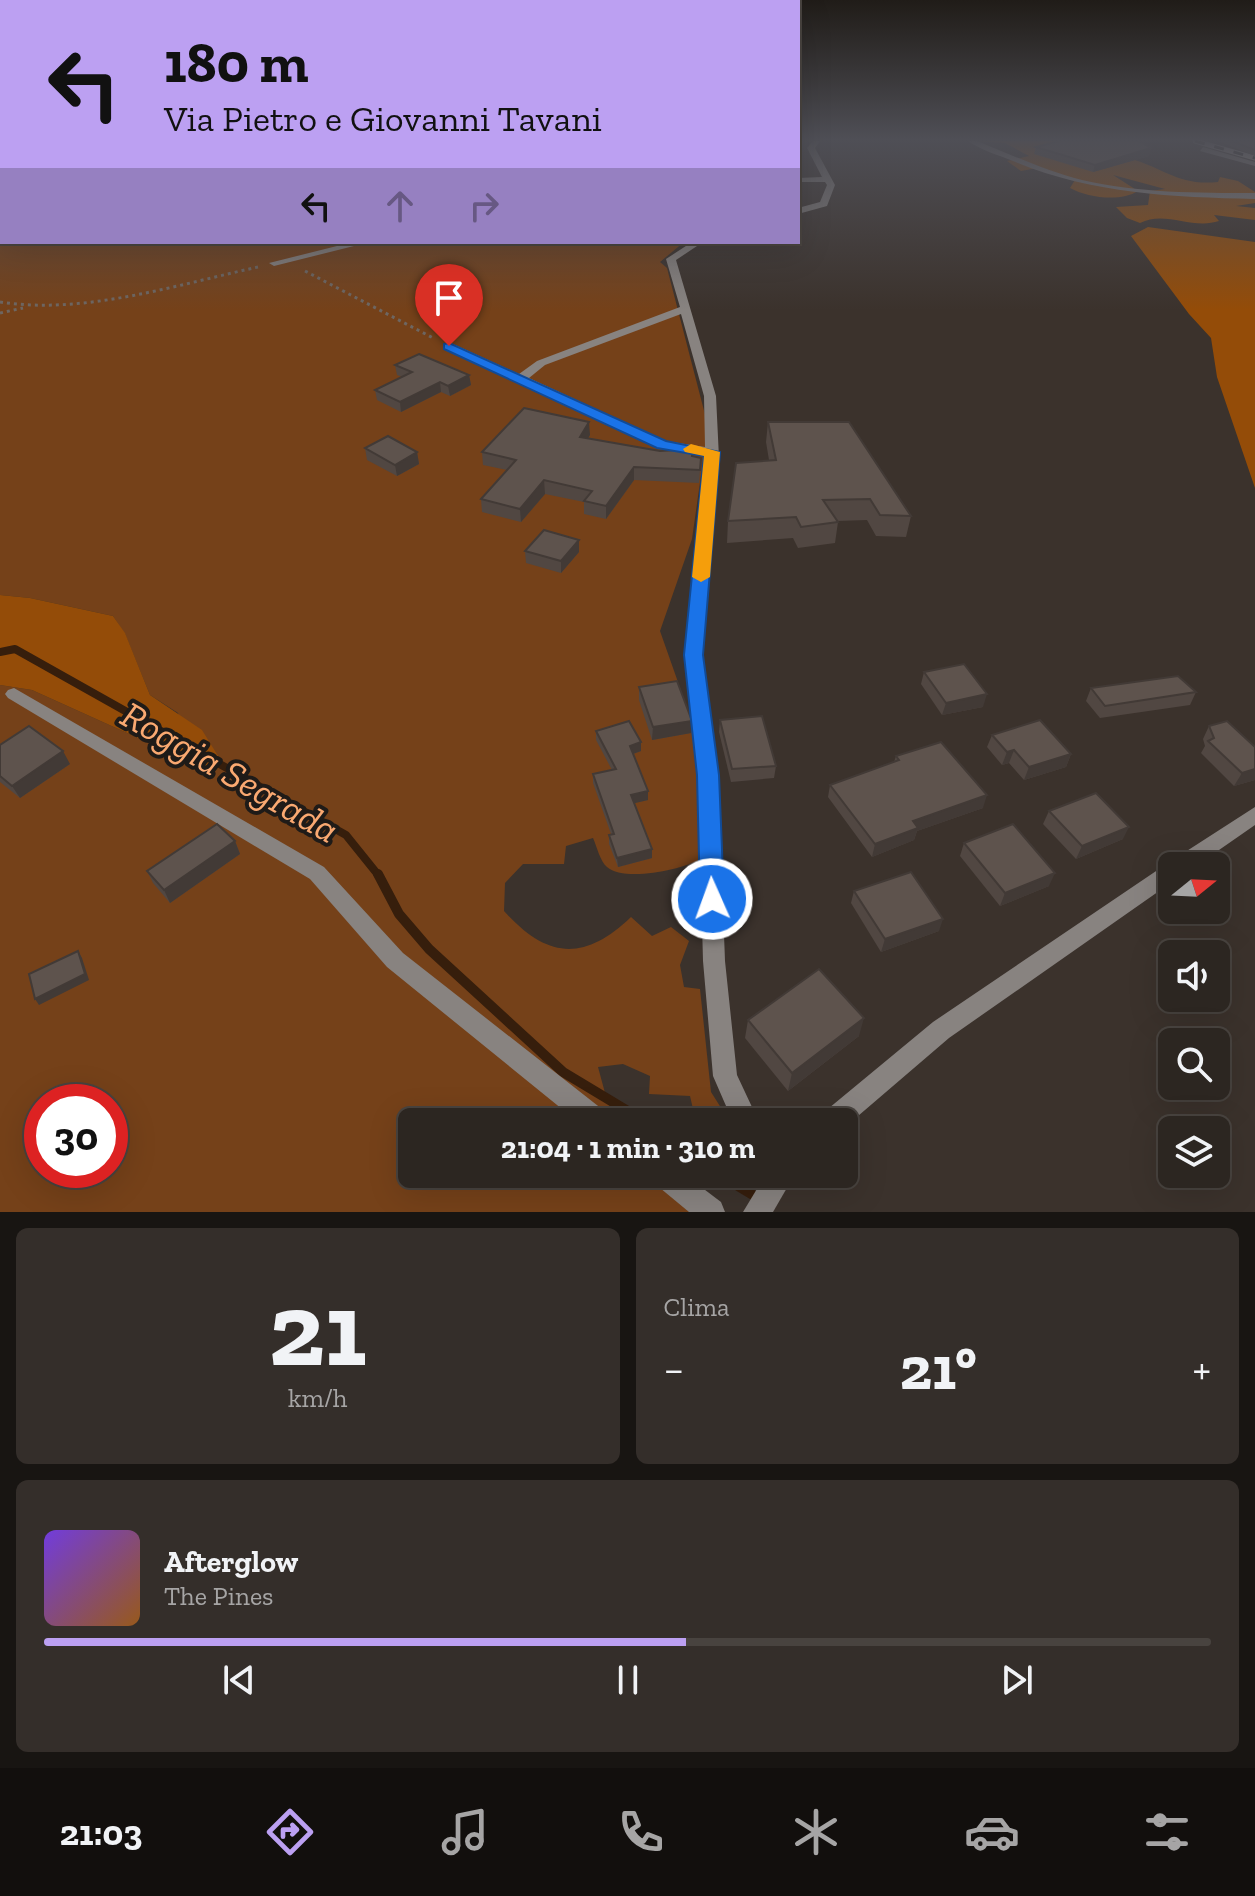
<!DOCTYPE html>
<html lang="it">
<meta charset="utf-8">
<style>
:root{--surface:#2c2621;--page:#342e2a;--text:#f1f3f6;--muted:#a6a5a5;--line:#48433f;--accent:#bca0f2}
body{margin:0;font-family:"Zilla Slab",serif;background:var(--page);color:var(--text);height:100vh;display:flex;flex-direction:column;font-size:30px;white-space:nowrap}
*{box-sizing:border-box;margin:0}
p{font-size:26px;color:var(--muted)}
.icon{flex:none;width:44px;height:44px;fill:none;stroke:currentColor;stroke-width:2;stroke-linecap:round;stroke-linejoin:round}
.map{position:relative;height:1212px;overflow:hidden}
.side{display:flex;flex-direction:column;gap:16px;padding:16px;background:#181512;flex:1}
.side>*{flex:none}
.banner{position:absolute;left:0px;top:0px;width:800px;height:244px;box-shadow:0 8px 32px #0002,0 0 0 2px var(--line);background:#bca0f2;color:#111;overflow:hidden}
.needle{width:52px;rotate:72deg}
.buttons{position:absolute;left:1158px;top:852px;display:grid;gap:16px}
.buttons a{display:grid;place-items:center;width:72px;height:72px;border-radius:12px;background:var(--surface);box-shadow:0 8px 32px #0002,0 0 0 2px var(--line);font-size:40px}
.speed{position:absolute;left:24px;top:1084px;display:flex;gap:16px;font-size:40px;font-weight:700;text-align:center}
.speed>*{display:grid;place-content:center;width:104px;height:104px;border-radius:50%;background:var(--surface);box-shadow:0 8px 32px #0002,0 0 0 2px var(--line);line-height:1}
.speed .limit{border:12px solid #d22;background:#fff;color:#111}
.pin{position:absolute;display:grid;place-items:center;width:68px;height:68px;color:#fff;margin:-82px -34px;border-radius:50% 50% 50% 0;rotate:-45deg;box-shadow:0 0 8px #0007}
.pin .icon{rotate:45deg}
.me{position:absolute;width:88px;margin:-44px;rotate:358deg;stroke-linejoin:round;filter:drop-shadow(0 0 6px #0008)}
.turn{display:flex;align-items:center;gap:28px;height:168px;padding:0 32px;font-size:36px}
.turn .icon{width:104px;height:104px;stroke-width:2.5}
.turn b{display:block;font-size:56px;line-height:68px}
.lanes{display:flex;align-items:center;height:76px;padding:0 32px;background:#0003;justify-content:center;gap:40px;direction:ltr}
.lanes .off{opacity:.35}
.big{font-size:60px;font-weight:700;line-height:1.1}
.side .tile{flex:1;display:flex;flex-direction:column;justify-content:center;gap:12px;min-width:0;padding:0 28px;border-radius:12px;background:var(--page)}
.side .dial{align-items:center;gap:0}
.dial b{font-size:104px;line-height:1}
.song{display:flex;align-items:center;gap:24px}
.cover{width:96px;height:96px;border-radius:12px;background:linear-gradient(135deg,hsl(260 70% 55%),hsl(30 70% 35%))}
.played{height:8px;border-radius:4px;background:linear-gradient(90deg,var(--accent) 55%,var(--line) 55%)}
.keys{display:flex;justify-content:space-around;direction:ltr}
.heat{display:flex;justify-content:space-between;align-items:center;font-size:44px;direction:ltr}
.side .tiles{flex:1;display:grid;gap:16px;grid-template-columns:1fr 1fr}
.tile:last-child{grid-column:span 2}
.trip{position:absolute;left:398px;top:1108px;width:460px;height:80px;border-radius:12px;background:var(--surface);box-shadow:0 8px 32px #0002,0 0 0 2px var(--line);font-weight:700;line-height:80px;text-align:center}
.tab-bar{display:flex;height:128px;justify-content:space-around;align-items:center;background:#120f0d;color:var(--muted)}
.tab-bar .icon{width:56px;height:56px}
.tab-bar .selected{color:var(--accent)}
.tab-bar b{font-size:36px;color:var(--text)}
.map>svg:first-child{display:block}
.green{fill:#754119;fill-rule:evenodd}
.forest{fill:#944c08}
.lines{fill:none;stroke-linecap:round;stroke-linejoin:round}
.stream-far1{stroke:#361e0c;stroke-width:8}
.stream{stroke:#361e0c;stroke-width:10}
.path{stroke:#6e6661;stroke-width:3;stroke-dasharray:3 4;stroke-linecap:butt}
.minor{fill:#888380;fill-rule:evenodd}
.tertiary{fill:#888380;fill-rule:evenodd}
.rail-casing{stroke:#b1aaa5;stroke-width:5}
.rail{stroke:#1f1b18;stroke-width:3;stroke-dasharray:10;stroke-linecap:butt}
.wall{fill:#514742}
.shaded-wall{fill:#423a36}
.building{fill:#5e534d;stroke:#423a36;stroke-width:2}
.route{fill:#1a73e8;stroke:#114b97;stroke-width:2}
.slow{fill:#f59e0b}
.labels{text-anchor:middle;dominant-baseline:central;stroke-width:8;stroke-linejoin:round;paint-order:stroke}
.near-water-label{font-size:38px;font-style:italic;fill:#faa971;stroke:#1f1b18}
</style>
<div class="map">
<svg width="1255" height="1212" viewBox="0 0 1255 1212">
<rect width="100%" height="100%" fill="#3b322c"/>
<path class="green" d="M0,141L2,242H684L660,262L667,268L708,426L692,539L660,631L697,736L700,859C682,870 624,882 607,867C600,861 597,847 593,838L566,846L564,864H523L505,883L504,911C547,959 584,962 631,917L652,936L671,927L689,941L680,965L684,987L700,989L711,1092L730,1122L719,1118L718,1122H696L690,1096L649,1094L650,1076L623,1064L598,1067L608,1104L632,1122H412V1174H701L690,1212H0V685L32,690L178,756L194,767L178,713L150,695L125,634L113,616L30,598L0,595ZM42,1102H110V1170H42Z"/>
<g class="forest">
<path d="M977,141H1062C1089,177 1090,175 1131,159C1164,168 1178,186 1218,182L1220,177L1238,181L1255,192V203L1236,206L1255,208V220L1214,215L1219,221C1192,230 1165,210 1140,223L1127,218L1116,207L1148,205L1150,191L1165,189L1113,175L1138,191C1121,202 1088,198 1070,188L1075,180L1037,168L1021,171L1007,161L1029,156L1005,143Z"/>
<path d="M1148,227L1255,242V488L1217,377L1211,338L1189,314L1131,236Z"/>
<path d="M0,595L30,598L113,616L125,633L150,695L202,730L223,764C205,773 193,767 178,756L32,690L0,685Z"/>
</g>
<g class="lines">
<path class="stream-far1" d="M0,652L15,649L346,835L379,876"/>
<g class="stream">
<path d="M378,874L399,914L429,949L563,1072L646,1122"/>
<path d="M718,1174L758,1198"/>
</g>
<g class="path">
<path d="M305,271L435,339"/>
<path d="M0,302C84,315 176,285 258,267"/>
<path d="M0,313L23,308"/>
</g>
<g class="minor">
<path d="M813,141H820L815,148L835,185L827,206L798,214V208L820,202L827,185L825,182H798V178L822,177L807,148Z"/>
<path d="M968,141H977C1012,155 1046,171 1082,180C1138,193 1197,193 1255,193V199C1171,197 1092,194 1013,161C998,155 981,150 968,141Z"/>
<path d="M1203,147L1255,162V166L1200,151Z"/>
<path d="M353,242H370L274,266L269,263Z"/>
<path d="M692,242H703L676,260L716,396L719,458L702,655L718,775L725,961L737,1075L759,1122H733L713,1076L703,961L698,775L686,655L705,455L657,447L443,346L453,344L519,374L537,361L680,307L666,259ZM681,314L704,396L705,447L665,441L529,378L545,365Z"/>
<path d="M14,688L324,867L403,953L607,1113L611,1122H578L387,967L310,879L8,698L5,694L8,690Z"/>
<path d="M650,1174H684L721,1202L725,1212H689L654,1183Z"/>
</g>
<g class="tertiary">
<path d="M1255,807V825L1196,866H1172V882L949,1038L844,1128V1122H819L823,1113L933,1022L1165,865Z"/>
<path d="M766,1174H795L773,1212H743Z"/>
</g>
<g class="rail-casing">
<path id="rail" d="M1195,141L1255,158"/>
</g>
<use href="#rail" class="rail"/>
</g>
<g class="wall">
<path d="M1218,141H1255V156Z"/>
<path d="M1036,147L1151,148L1149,156L1093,172L1034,154Z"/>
<path d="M395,365L469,375L471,385L450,396L441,392L401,412L377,400L375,390L402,377L397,375Z"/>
<path d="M768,422L911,516L906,537L876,536L867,520L837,521L838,522L835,543L798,548L793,538L727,543L728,521L769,460L766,442Z"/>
<path d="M590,435L588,438L701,458L699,483L634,480L606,519L584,514V502L545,494L521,522L482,512L481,499L507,470L483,465L482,452Z"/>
<path d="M365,448L417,452L419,464L397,476L367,460Z"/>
<path d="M525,551L579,552L561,573L526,563Z"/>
<path d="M924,672L983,707L942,715L921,684Z"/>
<path d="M639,687L691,733L652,740L639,700Z"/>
<path d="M1091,688L1196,692L1190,705L1100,718L1086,701Z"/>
<path d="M720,720L776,766L774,778L731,782L719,732Z"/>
<path d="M1209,726L1255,747V780L1234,786L1201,753L1205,746L1203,739Z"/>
<path d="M596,731L641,751L633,754L648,800L634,803L652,849V858L618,867L609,844V835L611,834L593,783V774L612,770L596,740Z"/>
<path d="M992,735L1071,754L1066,767L1024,780L1009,763L1002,765L987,747Z"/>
<path d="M0,745L70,764L20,798L0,782Z"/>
<path d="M896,756L983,808L917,831L914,840L872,857L828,797L830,785L894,762Z"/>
<path d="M1049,811L1123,839L1076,859L1043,824Z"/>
<path d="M235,841L240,854L170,903L153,883L147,871Z"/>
<path d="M964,843L1049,886L1000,906L960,856Z"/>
<path d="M854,891L939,931L881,952L851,903Z"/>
<path d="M748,1020L859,1036L788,1091L745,1038Z"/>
</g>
<g class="shaded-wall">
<path d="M1151,148L1149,156L1093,172L1095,165Z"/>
<path d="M272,242H291L273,246Z"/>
<path d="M469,375L471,385L450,396L448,386Z"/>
<path d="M440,382L441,392L401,412L400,402Z"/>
<path d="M589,422L590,435L581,450L580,437Z"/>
<path d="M417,452L419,464L397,476L395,465Z"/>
<path d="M634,467V480L606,519V506Z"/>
<path d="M544,480L545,494L521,522L520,509Z"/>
<path d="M579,540V552L561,573V561Z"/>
<path d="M987,694L983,707L942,715L946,703Z"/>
<path d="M692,721L691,733L652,740L653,727Z"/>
<path d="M641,742V751L630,755V746Z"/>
<path d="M1014,750L1009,763L1002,765L1007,752Z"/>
<path d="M63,751L70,764L20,798L12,786Z"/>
<path d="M1071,754L1066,767L1024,780L1029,767Z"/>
<path d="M1255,769V780L1234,786L1242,773Z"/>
<path d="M648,791V800L631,804V795Z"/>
<path d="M987,795L983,808L917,831L914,840L872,857L875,844L913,821Z"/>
<path d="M1129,827L1123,839L1076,859L1082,846Z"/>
<path d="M235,841L240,854L170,903L164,890Z"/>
<path d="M652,849V858L618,867L617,858Z"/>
<path d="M1055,873L1049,886L1000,906L1005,893Z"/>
<path d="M943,919L939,931L881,952L885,939Z"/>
<path d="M78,951L82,958L89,980L39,1005L35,999Z"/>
<path d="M864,1018L859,1036L788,1091L792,1073Z"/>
</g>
<g class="building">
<path d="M1059,141H1139L1151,148L1095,165L1036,147Z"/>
<path d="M1232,141H1255V150Z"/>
<path d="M419,354L469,375L448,386L440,382L400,402L375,390L412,372L395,365Z"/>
<path d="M524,408L589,422L580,437L660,451L693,449L692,456L701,458L700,470L634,467L606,506L584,501L592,491L544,480L520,509L481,499L516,460L482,452Z"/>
<path d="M768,422H849L911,516L880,515L870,499L823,500L838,522L801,527L796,517L728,521L736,463L776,460Z"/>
<path d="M388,436L417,452L395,465L365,448Z"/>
<path d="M544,530L579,540L561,561L525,551Z"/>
<path d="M964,664L987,694L946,703L924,672Z"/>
<path d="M1178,676L1196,692L1105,706L1091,688Z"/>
<path d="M677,681L692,721L653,727L639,687Z"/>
<path d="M762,716L776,766L732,769L720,720Z"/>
<path d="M1040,720L1071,754L1029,767L1014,750L1007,752L992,735Z"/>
<path d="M629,721L641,742L630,746L648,791L631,795L652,849L617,858L609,835L614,834L593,774L616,769L596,731Z"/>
<path d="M1227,721L1255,747V769L1242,773L1208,741L1214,738L1209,726Z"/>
<path d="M29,726L63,751L12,786L0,776V745Z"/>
<path d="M941,742L987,795L913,821L918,828L875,844L830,785L899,760L896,756Z"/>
<path d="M1096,793L1129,827L1082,846L1049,811Z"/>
<path d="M217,824L235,841L164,890L147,871Z"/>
<path d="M1013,824L1055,873L1005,893L964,843Z"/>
<path d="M911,872L943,919L885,939L854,891Z"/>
<path d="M78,951L85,974L35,999L29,974Z"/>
<path d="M819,969L864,1018L792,1073L748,1020Z"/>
</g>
<linearGradient id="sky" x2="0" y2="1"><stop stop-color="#201c18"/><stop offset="0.45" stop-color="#4f4f56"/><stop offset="1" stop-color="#4f4f56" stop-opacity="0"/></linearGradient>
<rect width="1255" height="310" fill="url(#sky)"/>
<path class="route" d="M449,343L666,441L720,452L703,655L719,775L724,899L720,906L712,909L703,906L700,899L697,775L684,655L704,456L657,448L444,349V344Z"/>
<path class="slow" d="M691,444L720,452L710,577L701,582L692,577L704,456L685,452L683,449Z"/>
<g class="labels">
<g class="near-water-label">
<text transform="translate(230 772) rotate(30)">Roggia Segrada</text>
</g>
</g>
</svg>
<div class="buttons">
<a><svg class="needle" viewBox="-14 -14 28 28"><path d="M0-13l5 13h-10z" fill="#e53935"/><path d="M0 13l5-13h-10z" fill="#a6a5a5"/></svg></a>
<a><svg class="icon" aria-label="sound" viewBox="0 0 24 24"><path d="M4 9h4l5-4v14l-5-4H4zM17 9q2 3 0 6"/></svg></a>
<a><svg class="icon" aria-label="search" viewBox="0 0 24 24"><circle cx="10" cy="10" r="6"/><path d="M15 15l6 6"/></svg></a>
<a><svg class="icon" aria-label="layers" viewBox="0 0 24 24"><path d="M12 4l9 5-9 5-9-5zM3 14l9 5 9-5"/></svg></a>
</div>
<div class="speed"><div class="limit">30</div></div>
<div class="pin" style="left:449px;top:346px;background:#d93025"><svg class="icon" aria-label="arrive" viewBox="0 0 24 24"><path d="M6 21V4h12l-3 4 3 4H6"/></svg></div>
<svg class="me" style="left:712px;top:899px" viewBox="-20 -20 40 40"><circle r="17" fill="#1a73e8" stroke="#fff" stroke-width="3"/><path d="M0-11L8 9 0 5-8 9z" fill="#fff"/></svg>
<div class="trip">21:04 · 1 min · 310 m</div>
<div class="banner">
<div class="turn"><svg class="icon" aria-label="left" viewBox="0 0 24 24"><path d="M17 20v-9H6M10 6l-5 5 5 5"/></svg><div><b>180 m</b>Via Pietro e Giovanni Tavani</div></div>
<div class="lanes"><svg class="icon" aria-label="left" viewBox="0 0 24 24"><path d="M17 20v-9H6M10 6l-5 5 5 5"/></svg><svg class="icon off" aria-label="ahead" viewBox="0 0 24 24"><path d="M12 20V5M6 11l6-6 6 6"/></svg><svg class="icon off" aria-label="right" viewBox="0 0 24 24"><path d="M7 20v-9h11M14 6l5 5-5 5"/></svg></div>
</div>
</div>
<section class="side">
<div class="tiles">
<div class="tile dial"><b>21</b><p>km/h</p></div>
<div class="tile"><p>Clima</p>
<div class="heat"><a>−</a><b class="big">21°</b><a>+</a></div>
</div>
<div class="tile">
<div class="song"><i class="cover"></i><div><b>Afterglow</b><p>The Pines</p></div></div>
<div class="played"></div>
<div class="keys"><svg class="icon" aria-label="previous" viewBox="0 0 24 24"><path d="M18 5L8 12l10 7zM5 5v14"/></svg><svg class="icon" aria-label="pause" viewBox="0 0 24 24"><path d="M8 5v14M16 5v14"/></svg><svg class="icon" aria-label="next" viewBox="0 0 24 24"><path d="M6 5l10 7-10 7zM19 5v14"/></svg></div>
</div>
</div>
</section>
<nav class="tab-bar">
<b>21:03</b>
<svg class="icon selected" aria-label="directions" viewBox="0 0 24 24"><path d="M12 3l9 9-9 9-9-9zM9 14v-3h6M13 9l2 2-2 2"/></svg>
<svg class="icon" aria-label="music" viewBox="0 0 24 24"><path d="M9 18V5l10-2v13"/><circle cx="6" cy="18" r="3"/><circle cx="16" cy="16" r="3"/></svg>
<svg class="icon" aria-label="phone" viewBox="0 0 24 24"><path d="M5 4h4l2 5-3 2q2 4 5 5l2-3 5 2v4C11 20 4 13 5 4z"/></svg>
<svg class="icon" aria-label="climate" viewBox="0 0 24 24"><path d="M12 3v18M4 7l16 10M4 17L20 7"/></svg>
<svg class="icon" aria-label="car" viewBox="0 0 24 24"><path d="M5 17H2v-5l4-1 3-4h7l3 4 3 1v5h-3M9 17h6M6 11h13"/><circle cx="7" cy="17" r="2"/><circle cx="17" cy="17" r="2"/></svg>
<svg class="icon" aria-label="filters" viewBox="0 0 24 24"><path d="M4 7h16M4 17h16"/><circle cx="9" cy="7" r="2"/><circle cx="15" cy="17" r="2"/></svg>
</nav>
